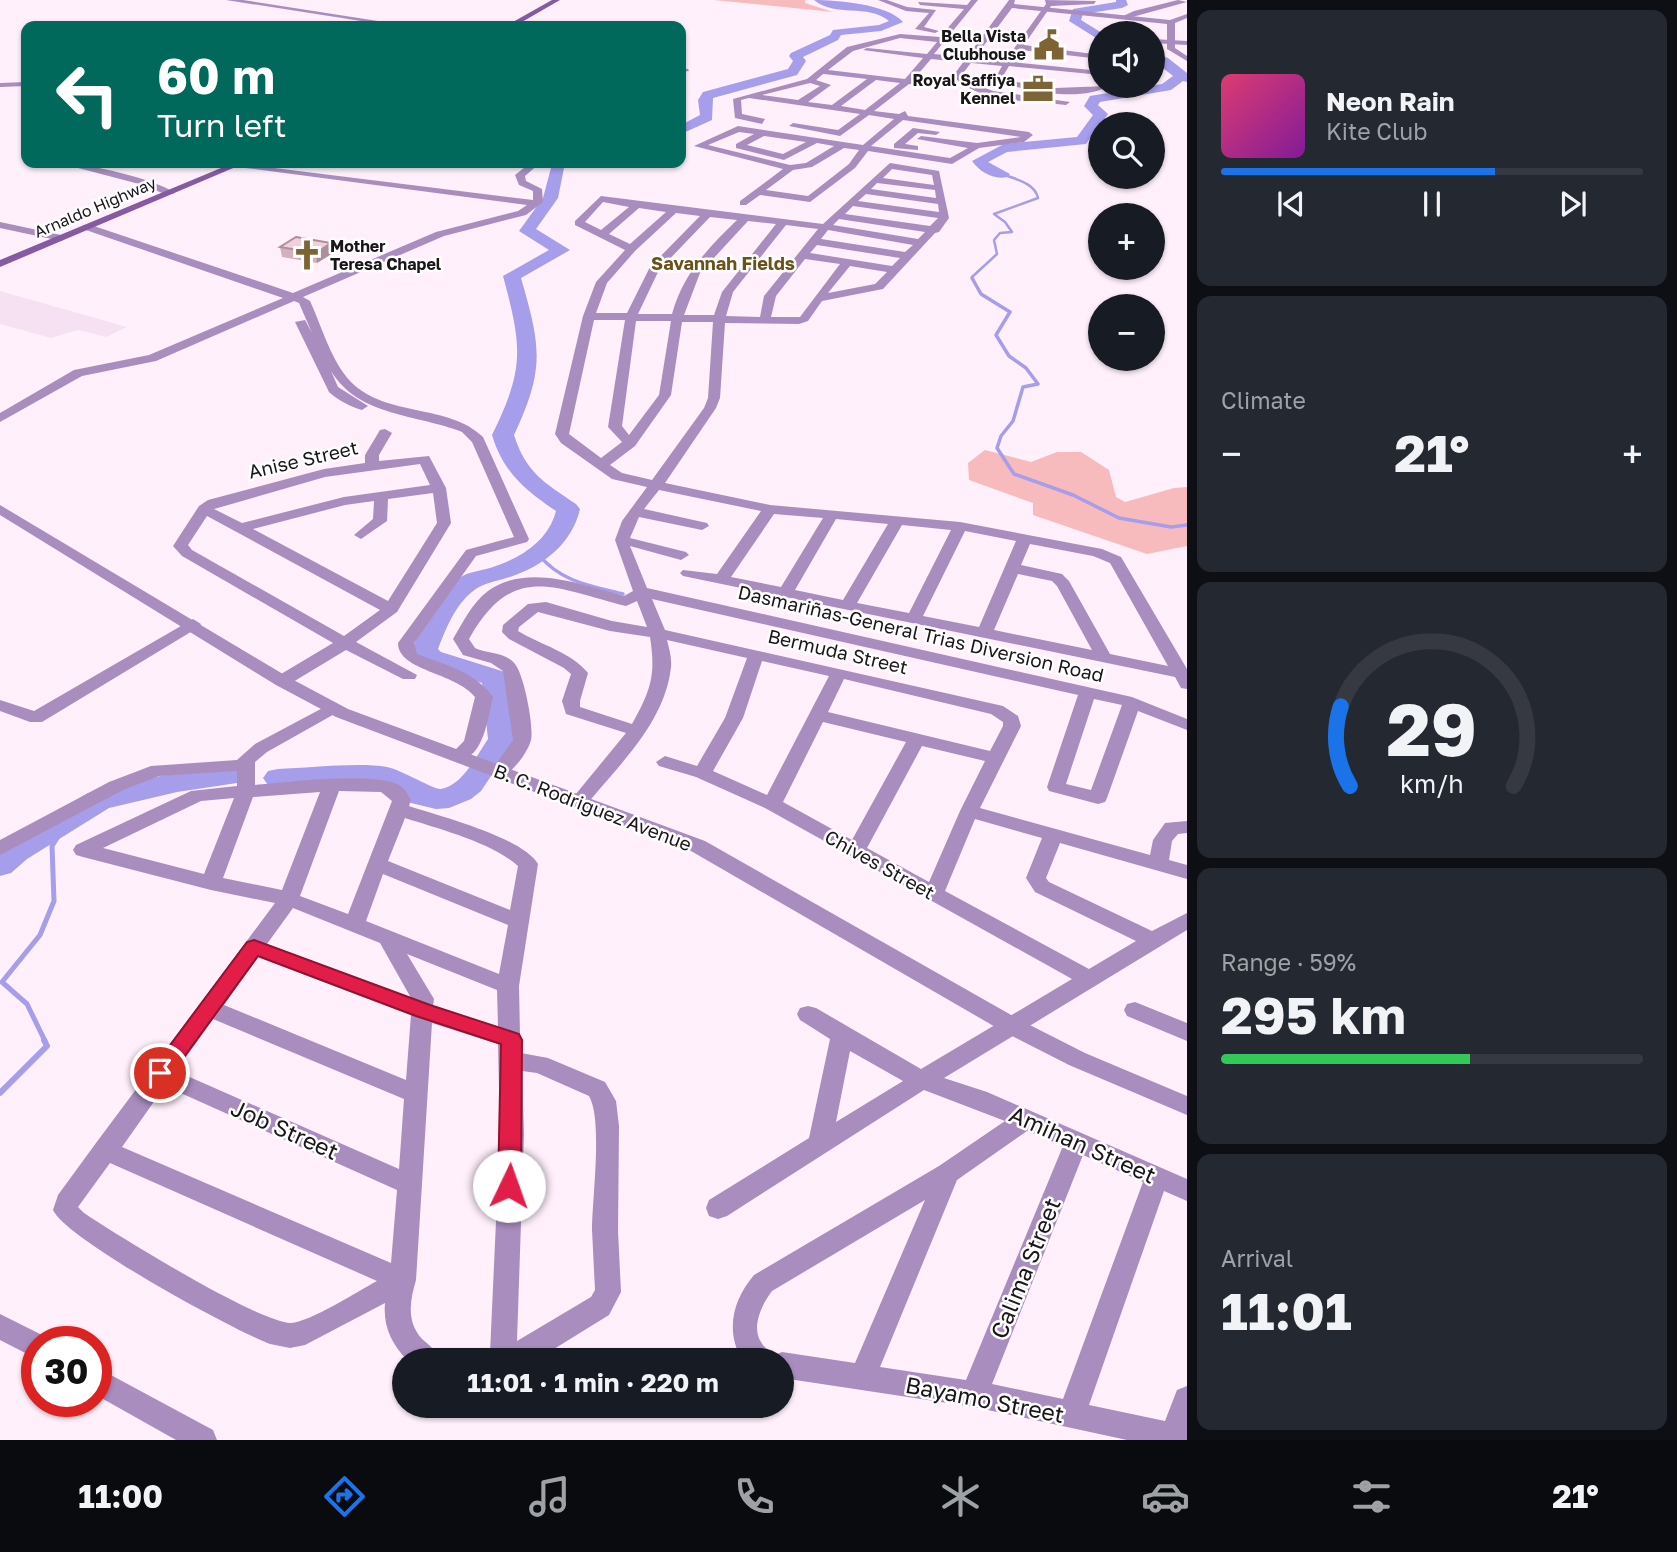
<!DOCTYPE html>
<meta charset="utf-8">
<style>
:root{--surface:#171b24;--page:#242831;--text:#f1f3f6;--muted:#9ea1a6;--line:#363941;--accent:#1a73e8}
body{margin:0;font-family:"Golos Text",sans-serif;background:var(--page);color:var(--text);height:100vh;display:flex;flex-direction:column;font-size:26px;white-space:nowrap}
*{box-sizing:border-box;margin:0}
p{font-size:23px;color:var(--muted)}
.icon{flex:none;width:38px;height:38px;fill:none;stroke:currentColor;stroke-width:2;stroke-linecap:round;stroke-linejoin:round}
.map{position:relative;flex:1;overflow:hidden}
.details{display:flex;flex-direction:column;gap:10px;padding:10px;background:#0d0f14;width:490px}
.details>*{flex:none}
.guide{position:absolute;left:21px;top:21px;width:665px;height:147px;border-radius:14px;box-shadow:0 2px 5px #0004;background:#00695c;color:#fff;overflow:hidden}
.tools{position:absolute;left:1088px;top:21px;display:grid;gap:14px}
.tools a{display:grid;place-items:center;width:77px;height:77px;border-radius:50%;background:var(--surface);box-shadow:0 2px 5px #0004;font-size:35px}
.speed{position:absolute;left:21px;top:1326px;display:flex;gap:14px;font-size:35px;font-weight:700;text-align:center}
.speed>*{display:grid;place-content:center;width:91px;height:91px;border-radius:50%;background:var(--surface);box-shadow:0 2px 5px #0004;line-height:1}
.speed .limit{border:10px solid #d22;background:#fff;color:#111}
.pin{position:absolute;display:grid;place-items:center;width:60px;height:60px;color:#fff;margin:-30px;border:4px solid #fff;border-radius:50%;box-shadow:0 2px 7px #0007}
.me{position:absolute;width:77px;margin:-38px;rotate:3deg;stroke-linejoin:round;filter:drop-shadow(0 0 5px #0008)}
.turn{display:flex;align-items:center;gap:24px;height:147px;padding:0 21px;font-size:32px}
.turn .icon{width:91px;height:91px;stroke-width:2.5}
.turn b{display:block;font-size:49px;line-height:60px}
.big{font-size:52px;font-weight:700;line-height:1.1}
.details .card{flex:1;display:flex;flex-direction:column;justify-content:center;gap:10px;min-width:0;padding:0 24px;border-radius:14px;background:var(--page)}
.details .dial{align-items:center;gap:0}
.dial svg{height:182px;overflow:visible;fill:none;stroke:var(--line);stroke-width:7;stroke-linecap:round;text-anchor:middle}
.dial text{fill:var(--text);stroke:none}
.song{display:flex;align-items:center;gap:21px}
.cover{width:84px;height:84px;border-radius:10px;background:linear-gradient(135deg,hsl(340 70% 55%),hsl(290 70% 35%))}
.played{height:7px;border-radius:4px;background:linear-gradient(90deg,var(--accent) 65%,var(--line) 65%)}
.keys{display:flex;justify-content:space-around;direction:ltr}
.heat{display:flex;justify-content:space-between;align-items:center;font-size:38px;direction:ltr}
.charge{height:10px;border-radius:5px;background:linear-gradient(90deg,#34c759 59%,var(--line) 0)}
.trip{position:absolute;left:392px;top:1348px;width:402px;height:70px;border-radius:35px;background:var(--surface);box-shadow:0 2px 5px #0004;font-weight:700;line-height:70px;text-align:center}
.tabs{display:flex;height:112px;justify-content:space-around;align-items:center;background:#090b0e;color:var(--muted)}
.tabs .icon{width:49px;height:49px}
.tabs .selected{color:var(--accent)}
.tabs b{font-size:32px;color:var(--text)}
main{display:flex;flex:1;min-height:0}
.map>svg:first-child{display:block}
.built{fill:#f6e1f2}
.green{fill:#f7bbbd}
.lines{fill:none;stroke-linecap:round;stroke-linejoin:round}
.stream-far3{stroke:#a69deb;stroke-width:2.5}
.stream-far2{stroke:#a69deb;stroke-width:3.5}
.stream-far1{stroke:#a69deb;stroke-width:5}
.stream{stroke:#a69deb;stroke-width:6}
.river{fill:#a69deb;fill-rule:evenodd}
.minor{fill:#aa8dbf;fill-rule:evenodd}
.tertiary{fill:#aa8dbf;fill-rule:evenodd}
.secondary{fill:#855aa2;fill-rule:evenodd}
.wall{fill:#d2b1bd}
.shaded-wall{fill:#ab909a}
.building{fill:#f4cedc;stroke:#ab909a;stroke-width:2}
.route{fill:#e11d48;stroke:#92132f;stroke-width:2}
.labels{text-anchor:middle;dominant-baseline:central;stroke-width:5;stroke-linejoin:round;paint-order:stroke}
.far-poi-label{font-size:16px;font-weight:bold;fill:#1a1519;stroke:#fff;text-anchor:end}
.far-street-label{font-size:16px;fill:#1a1519;stroke:#fff}
.far-neighbourhood-label{font-size:18px;font-weight:bold;fill:#6b5018;stroke:#fff}
.street-label{font-size:19px;fill:#1a1519;stroke:#fff}
.near-street-label{font-size:23px;fill:#1a1519;stroke:#fff}
</style>
<main>
<div class="map">
<svg width="1187" height="1440" viewBox="0 0 1187 1440">
<rect width="100%" height="100%" fill="#fff0fc"/>
<path class="built" d="M0,291L127,327L106,337L78,330L51,338L0,324Z"/>
<g class="green">
<path d="M714,0H805V3L833,12Z"/>
<path d="M985,450L1031,462L1057,452H1081L1109,470L1116,497L1125,502L1174,488L1187,487V546L1147,554L1033,515V503L969,480L968,463Z"/>
</g>
<g class="lines">
<path class="stream-far3" d="M973,279L972,277L997,254L994,240L1000,233L1012,232L1005,222L994,214L1038,198C1035,183 1015,179 1002,174"/>
<g class="stream-far2">
<path d="M972,278L981,294L1010,312L996,335L1009,356L1026,368L1038,384L1023,387L1013,421L1001,436L997,448L1014,474L1073,495L1119,518L1171,527L1187,525"/>
<path d="M539,555C561,582 591,586 623,594"/>
</g>
<path class="stream-far1" d="M45,1041L27,1004L2,982L40,935L54,901L52,846L67,822"/>
<path class="stream" d="M0,1093L47,1046L44,1040"/>
<g class="river">
<path d="M814,0C836,0 888,4 903,22L881,31L841,35L838,40L803,57L806,61L797,75L713,98L712,120L681,134V125L700,115L698,100L703,92L788,69L793,61L789,56L791,53L830,35L833,30L879,25L889,21C868,3 835,18 814,0Z"/>
<path d="M1116,0H1126L1128,5L1122,8L1083,14L1081,20L1102,33L1101,41L1069,21L1073,9L1116,2Z"/>
<path d="M1153,52L1168,58L1187,73V82L1183,81L1171,90L1100,102L1098,105L1108,114L1086,144L1007,152L988,162L1010,174L1007,177C993,180 980,172 972,161L1004,144L1077,137L1093,115L1084,106L1090,96L1162,84L1173,76L1153,60Z"/>
<path d="M569,163L564,168L558,198L536,229L570,250L521,278C541,347 545,369 514,435C526,473 545,483 576,504L580,509C572,544 543,566 510,577C500,580 489,582 479,587C457,600 447,626 438,649L441,652L505,672L509,678L516,739L481,791L471,799L449,808L436,809L411,803L384,785L278,787L268,785L263,778L268,771L278,769C308,768 359,762 387,767C402,770 434,790 441,789C462,786 477,755 488,739L482,683L423,664L412,649C422,624 436,594 459,578C468,572 479,571 490,568C519,559 548,542 556,511C525,490 503,472 492,435C525,368 522,347 503,276L549,250L519,231L543,198L552,164Z"/>
<path d="M227,767L237,769L242,776L237,783L177,792L109,808L27,859L11,873L0,876V848L88,793L177,772Z"/>
</g>
<g class="minor">
<path d="M878,0H887L907,7L936,10L924,27L939,31L935,33L915,29L929,13L906,11Z"/>
<path d="M971,0H978L934,54L1005,61L1046,4L1045,0L1096,1L1094,4L1051,6L1024,45L1101,55V59L1021,50L1012,62L1101,71V75L1009,66L1003,76L1017,82L1055,88L1108,86C1084,102 1021,92 995,79L1002,66L931,59L913,80L940,83V87L909,84L874,111L899,114L905,111L908,116L1029,132L1033,135L1024,142L979,148L952,164L868,151L855,168L810,202L760,195L746,205H740V201L783,169L694,146L738,126L863,145L894,119L869,115L840,136L789,126L793,123L838,130L860,114L749,98L741,100L742,114L765,119L762,124L735,118L733,99L807,79L847,47L900,34L940,37L964,9L920,5L918,2L967,5ZM900,38L937,42L927,54L867,48L863,50L923,58L905,79L828,70L853,51ZM823,74H824L867,79L832,105L808,102L831,85L816,80ZM876,80L900,83L865,110L841,106ZM810,83L820,86L798,100L762,95ZM903,120L1021,137L977,143L921,136L917,139L968,148L950,158L871,146ZM739,132L754,134L736,144V148L784,160L817,143L834,146L806,163L790,165L708,145ZM764,136L806,142L783,154L747,145ZM844,148L859,150L849,164L808,196L766,190L793,170L812,167Z"/>
<path d="M1178,0L1187,2L1125,19L1121,17L1134,11Z"/>
<path d="M1153,39L1187,41V45L1153,43Z"/>
<path d="M681,68L688,69L689,71L681,72Z"/>
<path d="M26,82V86L0,87V83Z"/>
<path d="M913,128L940,132L936,135L918,133L905,144L918,146V150L894,148V144Z"/>
<path d="M59,163C83,162 156,179 175,193L167,195L143,185Z"/>
<path d="M234,163L533,200V191L519,185L515,175L530,163H540L525,176L526,181L542,189L543,202L526,215L444,236L303,297L310,301C322,327 331,361 351,382C387,418 448,403 483,437L529,539L527,542L476,556L414,643L417,654C445,665 474,671 493,697C487,720 485,755 458,762L449,756L464,741L475,697C455,672 398,671 398,643L466,550L514,537L472,442L462,432C417,414 359,417 331,371L338,387L368,406L362,410C349,406 338,400 329,392L295,322L305,320L312,333L299,303L294,301L156,361L82,376L0,422V413L74,370L149,355L283,298L83,229V225H91L293,293L436,232L518,211L527,205L238,167Z"/>
<path d="M890,163L939,171L949,218L939,232L935,233L883,289L822,301L808,321L799,324L725,323L720,398L716,408L665,483L770,505L960,522L1102,549L1121,557L1187,669V689L1181,688L1175,677L683,576L680,573L683,570L717,574L761,511L659,490L644,509L707,523L709,526L702,530L639,517L630,538L686,552L689,555L681,560L630,546L647,588L1132,697L1187,719V730L1138,711L1107,798L1105,802L1098,804L1049,791L1047,787L1078,695L652,599L665,630L1003,706L1018,716L1021,726L980,808L1150,855L1153,840L1165,823L1187,821V833L1178,834L1172,841L1169,860L1187,865V879L1060,843L1046,878L1049,882L1152,931L1187,913V930L944,1078L987,1092L1187,1179V1201L1164,1191L1089,1405L1165,1421L1177,1390L1187,1386V1440H1127L974,1407L782,1378V1360H742C725,1330 733,1300 754,1275L939,1166L1005,1121L924,1090L727,1216L718,1219L709,1216L706,1208L709,1200L809,1138L830,1039L800,1020L797,1014L800,1008L808,1006L816,1008L921,1069L1072,979L765,808L696,777L659,766L656,762L665,756L697,766L725,718L747,658L667,640C669,648 672,658 671,667C665,722 620,764 587,804H573L571,800L626,733L566,714L562,701L571,674L564,668L509,639L502,632L503,625L528,604L546,602L612,621L647,627L637,601L626,606C554,588 513,561 469,639L475,648C488,654 506,652 515,664C524,675 534,726 531,740C528,752 512,774 500,777L491,771L513,740L503,671L491,663L463,655L453,639C463,622 472,603 488,591C527,563 582,585 624,596L633,591L615,540L622,521L647,487L612,479L561,443L555,434L583,316L596,282L625,250L575,225V221L601,196L823,224ZM892,169L932,175L934,185L883,178ZM877,183L935,190L936,198L871,189ZM866,194L938,204L939,212L858,201ZM603,202L629,207L601,230L585,222ZM853,206L938,218L930,226L845,214ZM639,208L666,212L630,244L609,234ZM676,213L700,216L650,267L627,313H596L607,283L635,251ZM710,217L737,220C708,248 683,274 672,314H638L659,270ZM839,219L925,232L918,239L833,225ZM748,221L776,224L722,292L714,315H684L700,273ZM786,225L818,229L764,296L760,317L726,316L733,292ZM828,230L913,245L905,252L821,239ZM817,245L900,258L892,266L810,253ZM805,259L840,264L800,317H771L776,296ZM850,266L887,272L875,284L828,293ZM594,320H625L608,427L622,442L601,458L569,434ZM636,321H671L659,395L629,435L622,426ZM682,322H713L708,398L704,408L652,480L622,473L610,465L635,446L671,395ZM774,514L823,518L781,587L731,577ZM836,519L888,524L843,600L795,590ZM902,525L951,530L909,613L857,603ZM965,531L1016,541L979,627L923,616ZM1030,544L1093,556L1110,563L1168,666L1110,654L1069,581L1062,574L1021,565ZM1018,574L1052,581L1057,586L1092,650L994,630ZM538,612L610,631L650,637C656,675 651,690 632,724L580,707V701L588,673C571,652 541,645 518,631L519,627ZM762,661L829,676L767,795L713,771L743,718ZM844,679L991,714L1003,722V726L990,751L828,712ZM1094,699L1122,705L1091,790L1066,784ZM823,722L906,742L852,840L783,802ZM922,746L985,761L960,811L929,882L867,848ZM975,819L1042,838L1026,878L1035,892L1136,941L1089,969L945,891ZM850,1051L903,1081L836,1122ZM1027,1131L1063,1146L966,1380L880,1367L957,1180ZM1083,1155L1143,1182L1063,1399L992,1384ZM925,1200L855,1363L782,1352L773,1356C770,1350 764,1348 761,1342C751,1327 762,1304 772,1291Z"/>
<path d="M385,429L392,433L379,455V461L429,456L446,488L451,523L397,612L356,642L417,675L415,679H403L346,650L288,685H276L274,681L276,677L333,643L182,556L173,546L199,506L208,500L324,469L365,463V455L380,430ZM420,464L430,485L344,497L242,523L214,509L325,477ZM433,493L437,523L388,601L253,529L345,505L374,501L373,519L354,535L361,539L387,521L388,499ZM207,516L380,610L344,636L192,550L188,545Z"/>
<path d="M193,619L201,624L199,627L42,722H30L0,711V700L34,711Z"/>
<path d="M332,703L338,704L341,708L338,712L267,752L255,762V785C284,783 380,770 402,787C405,790 409,796 411,800L409,806C439,816 522,837 538,864L519,986L520,1035L523,1040L521,1053L548,1058L605,1082L616,1101L619,1126L618,1231L621,1292L609,1315L541,1357L535,1360H487L490,1353L500,1134L498,1044L432,1023L416,1280C410,1301 406,1321 422,1339C430,1346 436,1350 440,1360H407C391,1343 383,1326 385,1303L305,1345L290,1348L270,1344C233,1330 67,1240 53,1210L58,1195L96,1143L275,903L211,890L83,857L76,855L73,850L76,845L191,791L237,786V771L159,776L123,790L0,855V840L109,782L151,766L237,760L255,744ZM339,791L381,792L392,801L348,914L300,896ZM320,792L282,890L223,878L253,797ZM234,798L204,874L103,848L201,801ZM405,818C439,829 491,842 518,866L510,910L388,861ZM383,874L508,925L499,974L366,921ZM293,908L380,943L411,998L267,944ZM407,954L497,990L498,1027L433,1006L434,999ZM258,957L411,1015L406,1080L224,1005ZM213,1019L404,1099L399,1169L176,1071ZM522,1071L537,1073L589,1096C603,1120 592,1199 592,1230C593,1250 594,1270 595,1290L591,1297L517,1341L524,1134ZM165,1086L397,1190L391,1263L122,1147ZM110,1163L377,1281C358,1291 310,1322 291,1323C261,1324 115,1234 84,1213L78,1207Z"/>
<path d="M1135,1002L1187,1023V1041L1127,1016L1124,1010L1127,1004Z"/>
<path d="M0,1314L46,1337L49,1342H37V1359L0,1340Z"/>
<path d="M96,1367L213,1430L217,1440H176L96,1395Z"/>
</g>
<g class="tertiary">
<path d="M226,0H243L410,26H393Z"/>
<path d="M1009,0H1015L1014,4L1170,20L1187,14V18L1175,23V48L1187,56V61L1167,49V24L1012,8L961,76L969,82L993,91L1070,102L1066,105C1030,100 980,104 953,76Z"/>
<path d="M0,222L61,235L66,238L61,241L0,228Z"/>
<path d="M0,505L288,677L348,709L705,841L1020,1020L1085,1053L1187,1096V1115L1069,1065L1004,1032L691,851L336,717L276,685L0,515Z"/>
</g>
<g class="secondary">
<path d="M552,0H560L515,26H506Z"/>
<path d="M233,163H245L0,267V260Z"/>
</g>
</g>
<path class="wall" d="M331,243L333,253L317,263L282,257L280,247Z"/>
<path class="shaded-wall" d="M331,243L333,253L317,263L316,253Z"/>
<path class="building" d="M296,237L331,243L316,253L280,247Z"/>
<path class="route" d="M254,940L430,1005L519,1034L522,1040L521,1186L517,1193L509,1196L502,1193L498,1186L501,1044L416,1016L258,956L168,1079L160,1082L153,1079L150,1073L153,1068L247,942Z"/>
<defs>
<g id="civic-bare" transform="scale(2.415)"><path d="M-.6-6.5H3V-4.5H.6V-3L4-1V1h2V6H-6V1h2V-1L-.6-3ZM-1.2 2.5V6h2.4V2.5Z" fill="#7d6435" stroke="#fff" stroke-width="2.5" paint-order="stroke"/></g>
<g id="office-bare" transform="scale(2.415)"><path d="M-6-3h4V-5.5h4V-3h4V5H-6ZM-1-4.5V-3h2v-1.5ZM-6 0V1H6V0Z" fill="#7d6435" stroke="#fff" stroke-width="2.5" paint-order="stroke"/></g>
<g id="church-bare" transform="scale(2.415)"><path d="M-1.2-6h2.4v3.5h3.3v2.4h-3.3V6h-2.4V-.1h-3.3v-2.4h3.3Z" fill="#7d6435" stroke="#fff" stroke-width="2.5" paint-order="stroke"/></g>
</defs>
<g fill-rule="evenodd">
<use href="#civic-bare" x="1049" y="45"/>
<use href="#office-bare" x="1038" y="89"/>
<use href="#church-bare" x="307" y="255"/>
</g>
<g class="labels">
<g class="far-poi-label">
<text x="1026" y="36">Bella Vista<tspan x="1026" dy="18">Clubhouse</tspan></text>
<text x="1015" y="80">Royal Saffiya<tspan x="1015" dy="18">Kennel</tspan></text>
<text x="330" y="246" text-anchor="start">Mother<tspan x="330" dy="18">Teresa Chapel</tspan></text>
</g>
<g class="far-street-label">
<text transform="translate(95 207) rotate(-23)">Arnaldo Highway</text>
</g>
<g class="far-neighbourhood-label">
<text x="723" y="263">Savannah Fields</text>
</g>
<g class="street-label">
<text transform="translate(303 459) rotate(-13)">Anise Street</text>
<text transform="translate(921 633) rotate(13)">Dasmariñas-General Trias Diversion Road</text>
<text transform="translate(838 651) rotate(13)">Bermuda Street</text>
<text transform="translate(593 807) rotate(21)">B. C. Rodriguez Avenue</text>
<text transform="translate(880 864) rotate(29)">Chives Street</text>
</g>
<g class="near-street-label">
<text transform="translate(285 1129) rotate(24)">Job Street</text>
<text transform="translate(1083 1144) rotate(24)">Amihan Street</text>
<text transform="translate(1025 1268) rotate(-68)">Calima Street</text>
<text transform="translate(985 1399) rotate(11)">Bayamo Street</text>
</g>
</g>
</svg>
<div class="tools">
<a><svg class="icon" aria-label="sound" viewBox="0 0 24 24"><path d="M4 9h4l5-4v14l-5-4H4zM17 9q2 3 0 6"/></svg></a>
<a><svg class="icon" aria-label="search" viewBox="0 0 24 24"><circle cx="10" cy="10" r="6"/><path d="M15 15l6 6"/></svg></a>
<a>+</a>
<a>−</a>
</div>
<div class="speed"><div class="limit">30</div></div>
<div class="pin" style="left:160px;top:1073px;background:#d93025"><svg class="icon" aria-label="arrive" viewBox="0 0 24 24"><path d="M6 21V4h12l-3 4 3 4H6"/></svg></div>
<svg class="me" style="left:509px;top:1186px" viewBox="-20 -20 40 40"><circle r="19" fill="#fff"/><path d="M0-13L10 11 0 6-10 11z" fill="#e11d48"/></svg>
<div class="trip">11:01 · 1 min · 220 m</div>
<div class="guide">
<div class="turn"><svg class="icon" aria-label="left" viewBox="0 0 24 24"><path d="M17 20v-9H6M10 6l-5 5 5 5"/></svg><div><b>60 m</b>Turn left</div></div>
</div>
</div>
<section class="details">
<div class="card">
<div class="song"><i class="cover"></i><div><b>Neon Rain</b><p>Kite Club</p></div></div>
<div class="played"></div>
<div class="keys"><svg class="icon" aria-label="previous" viewBox="0 0 24 24"><path d="M18 5L8 12l10 7zM5 5v14"/></svg><svg class="icon" aria-label="pause" viewBox="0 0 24 24"><path d="M8 5v14M16 5v14"/></svg><svg class="icon" aria-label="next" viewBox="0 0 24 24"><path d="M6 5l10 7-10 7zM19 5v14"/></svg></div>
</div>
<div class="card"><p>Climate</p>
<div class="heat"><a>−</a><b class="big">21°</b><a>+</a></div>
</div>
<div class="card dial"><svg viewBox="0 0 100 80">
<path d="M14 69A42 42 0 1 1 86 69"/>
<path d="M14 69A42 42 0 0 1 10 34" stroke="#1a73e8"/>
<text x="50" y="56" font-size="32" font-weight="700">29</text>
<text x="50" y="72" font-size="11">km/h</text>
</svg></div>
<div class="card"><p>Range · 59%</p><b class="big">295 km</b><div class="charge"></div></div>
<div class="card"><p>Arrival</p><b class="big">11:01</b></div>
</section>
</main>
<nav class="tabs">
<b>11:00</b>
<svg class="icon selected" aria-label="directions" viewBox="0 0 24 24"><path d="M12 3l9 9-9 9-9-9zM9 14v-3h6M13 9l2 2-2 2"/></svg>
<svg class="icon" aria-label="music" viewBox="0 0 24 24"><path d="M9 18V5l10-2v13"/><circle cx="6" cy="18" r="3"/><circle cx="16" cy="16" r="3"/></svg>
<svg class="icon" aria-label="phone" viewBox="0 0 24 24"><path d="M5 4h4l2 5-3 2q2 4 5 5l2-3 5 2v4C11 20 4 13 5 4z"/></svg>
<svg class="icon" aria-label="climate" viewBox="0 0 24 24"><path d="M12 3v18M4 7l16 10M4 17L20 7"/></svg>
<svg class="icon" aria-label="car" viewBox="0 0 24 24"><path d="M5 17H2v-5l4-1 3-4h7l3 4 3 1v5h-3M9 17h6M6 11h13"/><circle cx="7" cy="17" r="2"/><circle cx="17" cy="17" r="2"/></svg>
<svg class="icon" aria-label="filters" viewBox="0 0 24 24"><path d="M4 7h16M4 17h16"/><circle cx="9" cy="7" r="2"/><circle cx="15" cy="17" r="2"/></svg>
<b>21°</b>
</nav>
